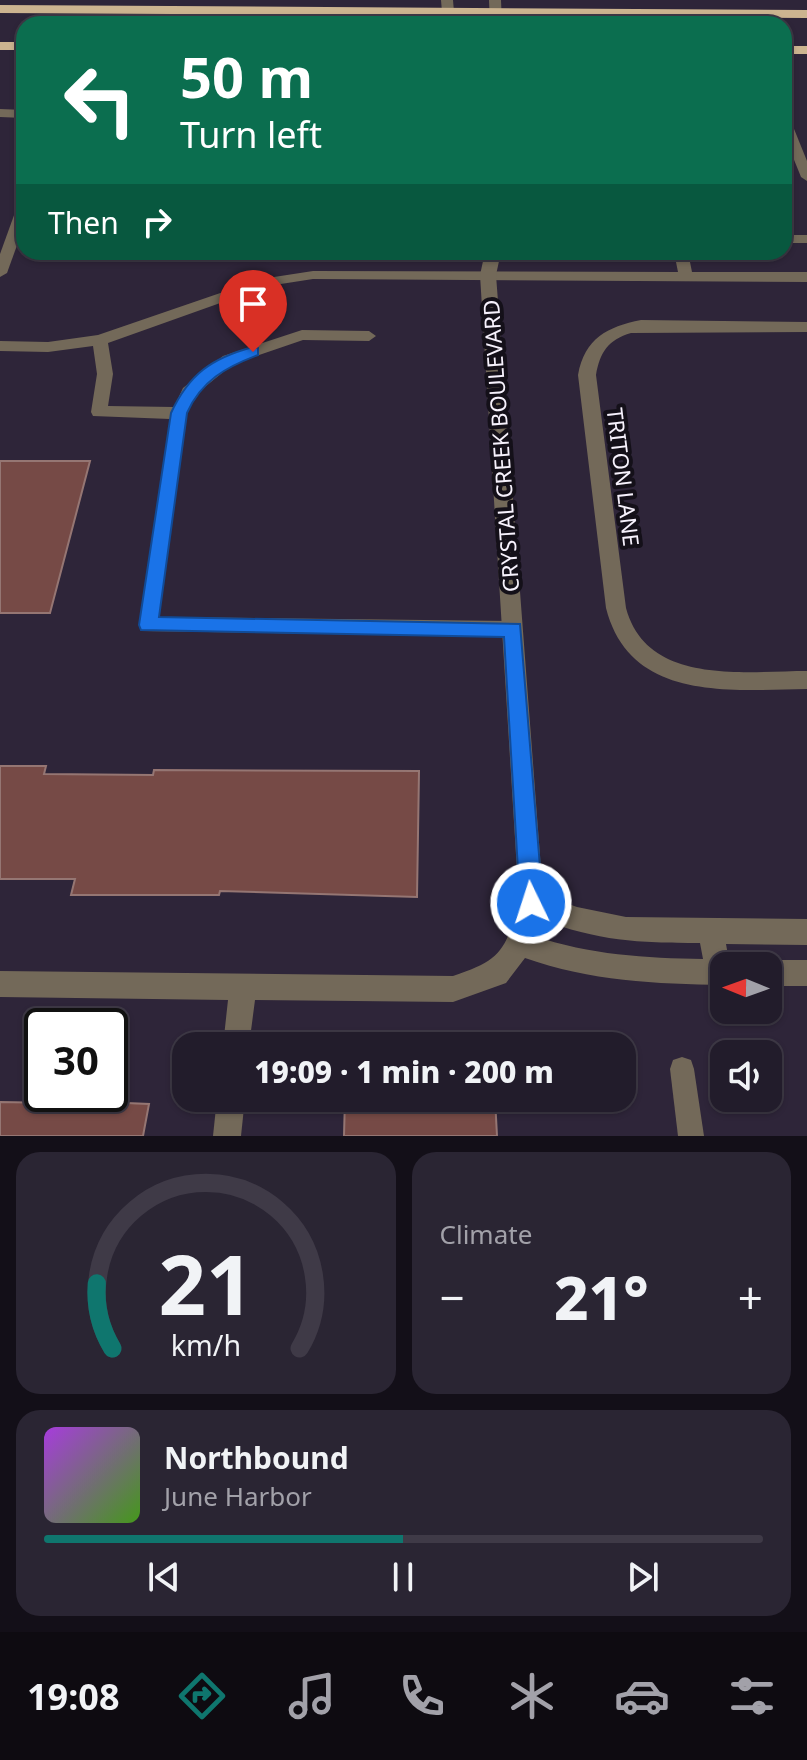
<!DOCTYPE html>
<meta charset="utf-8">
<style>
:root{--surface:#221c2b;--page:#2a2533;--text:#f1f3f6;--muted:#a2a1a9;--line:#3f3a47;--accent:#0f766e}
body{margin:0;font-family:"Noto Sans",sans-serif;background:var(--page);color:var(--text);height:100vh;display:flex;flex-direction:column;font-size:30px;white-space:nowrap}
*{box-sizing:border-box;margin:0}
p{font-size:26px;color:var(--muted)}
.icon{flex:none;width:44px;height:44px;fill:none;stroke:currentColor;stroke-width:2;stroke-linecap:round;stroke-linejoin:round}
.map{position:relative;height:1136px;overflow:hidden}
.sheet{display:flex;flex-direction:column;gap:16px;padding:16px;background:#130f18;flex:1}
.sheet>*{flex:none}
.hud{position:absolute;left:16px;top:16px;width:776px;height:244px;border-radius:24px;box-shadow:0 2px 6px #0004,0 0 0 2px var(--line);background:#0b6e4f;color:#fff;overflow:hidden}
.needle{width:52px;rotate:271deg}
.tools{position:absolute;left:710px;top:952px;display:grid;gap:16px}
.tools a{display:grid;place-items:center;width:72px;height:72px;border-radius:16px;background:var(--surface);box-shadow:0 2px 6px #0004,0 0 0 2px var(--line);font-size:40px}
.speed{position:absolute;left:24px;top:1008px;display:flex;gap:16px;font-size:40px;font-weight:700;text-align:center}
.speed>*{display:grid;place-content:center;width:104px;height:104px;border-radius:50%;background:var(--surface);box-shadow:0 2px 6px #0004,0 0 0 2px var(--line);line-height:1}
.speed .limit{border:4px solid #111;border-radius:12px;background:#fff;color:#111}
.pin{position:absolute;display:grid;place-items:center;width:68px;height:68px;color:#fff;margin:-82px -34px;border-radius:50% 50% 50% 0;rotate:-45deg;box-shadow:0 0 8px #0007}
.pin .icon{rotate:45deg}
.me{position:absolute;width:88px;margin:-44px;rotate:356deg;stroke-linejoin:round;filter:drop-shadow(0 0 6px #0008)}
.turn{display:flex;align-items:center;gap:28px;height:168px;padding:0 32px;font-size:36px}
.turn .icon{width:104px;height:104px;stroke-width:2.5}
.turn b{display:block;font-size:56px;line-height:68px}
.then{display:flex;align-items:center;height:76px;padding:0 32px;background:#0003;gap:16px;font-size:30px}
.big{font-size:60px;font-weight:800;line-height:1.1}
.sheet .tile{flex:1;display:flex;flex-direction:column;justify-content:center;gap:12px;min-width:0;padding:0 28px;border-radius:24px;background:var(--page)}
.sheet .dial{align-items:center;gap:0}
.dial svg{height:208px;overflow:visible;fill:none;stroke:var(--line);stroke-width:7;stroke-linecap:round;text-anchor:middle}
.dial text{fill:var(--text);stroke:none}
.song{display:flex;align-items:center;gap:24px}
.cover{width:96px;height:96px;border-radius:12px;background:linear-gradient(135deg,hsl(280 70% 55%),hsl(100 70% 35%))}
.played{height:8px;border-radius:4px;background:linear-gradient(90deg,var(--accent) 50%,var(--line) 50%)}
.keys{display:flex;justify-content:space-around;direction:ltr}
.heat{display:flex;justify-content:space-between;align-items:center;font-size:44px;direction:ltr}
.sheet .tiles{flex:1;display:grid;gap:16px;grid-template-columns:1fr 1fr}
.tile:last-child{grid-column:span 2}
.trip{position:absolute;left:172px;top:1032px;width:464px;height:80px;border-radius:24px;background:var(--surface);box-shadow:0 2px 6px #0004,0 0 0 2px var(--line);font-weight:800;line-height:80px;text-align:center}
.menu{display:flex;height:128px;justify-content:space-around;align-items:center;background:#0e0b11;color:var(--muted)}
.menu .icon{width:56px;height:56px}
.menu .selected{color:var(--accent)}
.menu b{font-size:36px;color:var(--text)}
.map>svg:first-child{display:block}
.building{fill:#764a46;stroke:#957673;stroke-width:2}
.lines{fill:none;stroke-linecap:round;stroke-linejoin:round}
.service{fill:#736959;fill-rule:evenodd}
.minor{fill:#736959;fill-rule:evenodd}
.tertiary{fill:#736959;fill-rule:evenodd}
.trunk{fill:#ccb490;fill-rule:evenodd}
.route{fill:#1a73e8;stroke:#114b97;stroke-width:2}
.labels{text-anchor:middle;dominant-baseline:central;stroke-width:8;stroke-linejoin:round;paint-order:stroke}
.street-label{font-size:22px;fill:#f7f2fd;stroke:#141019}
</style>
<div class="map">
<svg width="807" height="1136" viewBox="0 0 807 1136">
<rect width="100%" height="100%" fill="#2e2539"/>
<g class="building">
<path d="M0,461H90L50,613H0Z"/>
<path d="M0,766H46L44,774L153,775L154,770L419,771L417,897L220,891L219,895H71L75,879H0Z"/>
<path d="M345,1098H495L497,1136H344Z"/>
<path d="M55,1100L149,1104L143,1136H0V1102L54,1103Z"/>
</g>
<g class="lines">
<g class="service">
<path d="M0,109L24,110V118L0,117Z"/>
<path d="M784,115L790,119L807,161V181L801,177L784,135Z"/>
<path d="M24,203V226L7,273L0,277V254L17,207Z"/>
<rect x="784" y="235" width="23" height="8"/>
<path d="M674,252H688L692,272H807V282L313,279L268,286L108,343L113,374L108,406L174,407L183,388L223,356L302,330L369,331L376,336L369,341L303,340L233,364L195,395L187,413L158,617L513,621L520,623L522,629L520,635L513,637L141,631L139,625L170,419L93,416L91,412L97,374L93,346L48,352L0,351V341L48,342L98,335L261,279L313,271L678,272Z"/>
<path d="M682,1057L691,1060L694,1069L704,1136H678L670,1069L673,1060Z"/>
</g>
<g class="minor">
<path d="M485,252H501L496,275L543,895L577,907L626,917L807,919V945L726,944L729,961L734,966H724V985C656,984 590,981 525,958L506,983L453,1002L255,1000L249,1046H223L228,1000L0,997V971L453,976C501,960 505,951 519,903L480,275ZM539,919C600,941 636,943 700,943L703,959C646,958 589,955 535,936Z"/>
<path d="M641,320L807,322V332L631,333C608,340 600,352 596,375L626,608C647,686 744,671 807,671V689C730,690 630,702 606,608L578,375C585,338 607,327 641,320Z"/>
<path d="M768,960H807V986H768V966H758Z"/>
<path d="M217,1098H245L241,1136H213Z"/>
</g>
<g class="tertiary">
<path d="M441,0H453L455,24H443Z"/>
<path d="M489,0H501L502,24H490Z"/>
</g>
<g class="trunk">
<path d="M0,5L807,10V18L0,13Z"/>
<rect x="0" y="42" width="24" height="8"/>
<rect x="784" y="46" width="23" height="8"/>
</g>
</g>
<path class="route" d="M253,347L258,348V355C226,367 201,381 187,413L159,617L520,624L543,903L539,911L531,915L523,911L520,903L504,637L141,630L139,625L171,413C189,374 212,358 253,347Z"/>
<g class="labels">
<g class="street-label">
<text transform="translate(500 446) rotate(-94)">CRYSTAL CREEK BOULEVARD</text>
<text transform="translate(624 477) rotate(83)">TRITON LANE</text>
</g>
</g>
</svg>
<div class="tools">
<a><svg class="needle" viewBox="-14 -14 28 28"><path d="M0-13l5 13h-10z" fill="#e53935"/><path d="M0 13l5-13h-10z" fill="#a2a1a9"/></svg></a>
<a><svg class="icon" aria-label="sound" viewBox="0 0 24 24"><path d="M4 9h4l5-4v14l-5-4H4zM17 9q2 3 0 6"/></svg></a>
</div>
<div class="speed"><div class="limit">30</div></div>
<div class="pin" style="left:253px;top:352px;background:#d93025"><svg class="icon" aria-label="arrive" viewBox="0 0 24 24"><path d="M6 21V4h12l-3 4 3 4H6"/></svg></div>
<svg class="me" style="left:531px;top:903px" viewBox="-20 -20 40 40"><circle r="17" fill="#1a73e8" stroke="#fff" stroke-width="3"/><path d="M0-11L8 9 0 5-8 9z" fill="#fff"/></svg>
<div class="trip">19:09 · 1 min · 200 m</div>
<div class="hud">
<div class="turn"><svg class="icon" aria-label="left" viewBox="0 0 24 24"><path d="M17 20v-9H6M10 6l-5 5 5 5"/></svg><div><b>50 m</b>Turn left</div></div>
<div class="then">Then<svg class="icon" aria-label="right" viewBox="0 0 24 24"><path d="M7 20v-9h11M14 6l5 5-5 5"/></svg></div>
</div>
</div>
<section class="sheet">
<div class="tiles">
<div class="tile dial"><svg viewBox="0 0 100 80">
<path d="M14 69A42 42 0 1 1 86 69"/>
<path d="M14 69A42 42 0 0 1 8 44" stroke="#0f766e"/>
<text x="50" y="56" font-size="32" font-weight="700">21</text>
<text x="50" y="72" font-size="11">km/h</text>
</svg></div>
<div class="tile"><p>Climate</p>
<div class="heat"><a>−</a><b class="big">21°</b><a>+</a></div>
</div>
<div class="tile">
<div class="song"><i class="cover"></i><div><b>Northbound</b><p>June Harbor</p></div></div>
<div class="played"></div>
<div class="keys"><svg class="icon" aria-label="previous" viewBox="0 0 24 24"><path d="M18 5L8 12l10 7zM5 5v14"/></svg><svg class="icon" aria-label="pause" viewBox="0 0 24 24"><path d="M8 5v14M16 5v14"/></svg><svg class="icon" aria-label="next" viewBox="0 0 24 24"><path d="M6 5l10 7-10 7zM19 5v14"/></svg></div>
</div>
</div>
</section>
<nav class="menu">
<b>19:08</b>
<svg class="icon selected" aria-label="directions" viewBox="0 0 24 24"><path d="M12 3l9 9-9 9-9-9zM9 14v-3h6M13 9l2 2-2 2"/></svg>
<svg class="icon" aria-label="music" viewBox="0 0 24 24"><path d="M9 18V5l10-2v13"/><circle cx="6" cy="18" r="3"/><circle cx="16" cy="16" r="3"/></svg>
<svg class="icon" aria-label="phone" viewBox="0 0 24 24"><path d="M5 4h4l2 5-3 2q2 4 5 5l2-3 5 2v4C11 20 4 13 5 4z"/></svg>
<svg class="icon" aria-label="climate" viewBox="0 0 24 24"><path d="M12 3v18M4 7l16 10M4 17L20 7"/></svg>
<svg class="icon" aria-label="car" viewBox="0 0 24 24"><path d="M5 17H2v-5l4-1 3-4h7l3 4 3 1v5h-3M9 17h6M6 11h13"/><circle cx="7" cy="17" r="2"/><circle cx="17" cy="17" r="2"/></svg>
<svg class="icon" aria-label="filters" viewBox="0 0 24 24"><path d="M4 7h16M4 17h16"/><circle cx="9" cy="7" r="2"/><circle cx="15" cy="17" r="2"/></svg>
</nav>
